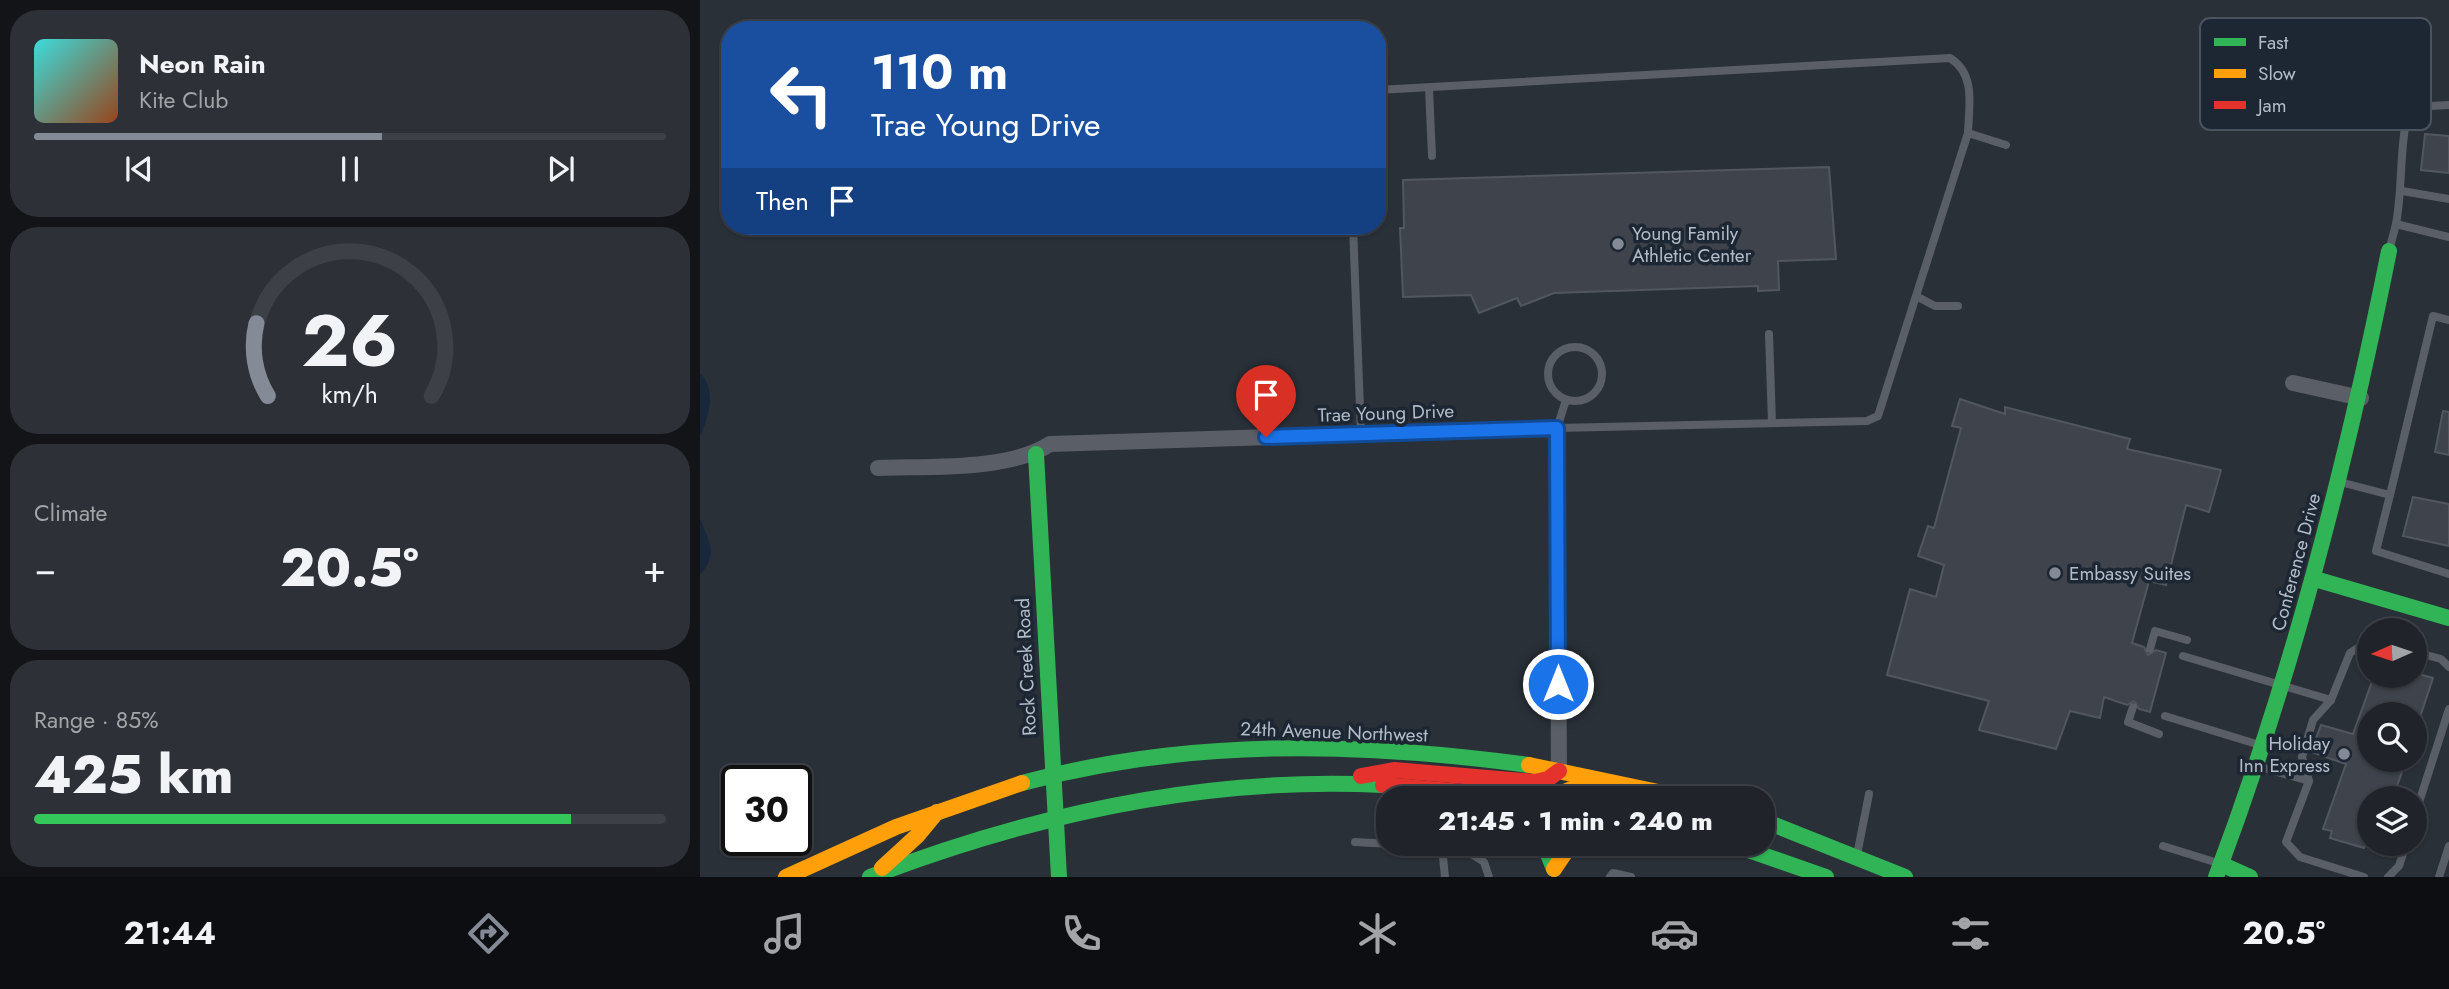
<!DOCTYPE html>
<meta charset="utf-8">
<style>
:root{--surface:#20242a;--page:#2d3036;--text:#f1f3f6;--muted:#a2a4a8;--line:#3d4147;--accent:#848b96}
body{margin:0;font-family:Jost,sans-serif;background:var(--page);color:var(--text);height:100vh;display:flex;flex-direction:column;font-size:26px;white-space:nowrap}
*{box-sizing:border-box;margin:0}
p{font-size:23px;color:var(--muted)}
.icon{flex:none;width:38px;height:38px;fill:none;stroke:currentColor;stroke-width:2;stroke-linecap:round;stroke-linejoin:round}
.map{position:relative;flex:1;overflow:hidden}
.drawer{display:flex;flex-direction:column;gap:10px;padding:10px;background:#121417;width:700px}
.drawer>*{flex:none}
.hud{position:absolute;left:21px;top:21px;width:665px;height:214px;border-radius:28px;box-shadow:0 2px 5px #0004,0 0 0 2px var(--line);background:#1a4fa0;color:#fff;overflow:hidden}
.needle{width:46px;rotate:267deg}
.buttons{position:absolute;left:1657px;top:618px;display:grid;gap:14px}
.buttons a{display:grid;place-items:center;width:70px;height:70px;border-radius:50%;background:var(--surface);box-shadow:0 2px 5px #0004,0 0 0 2px var(--line);font-size:35px}
.speed{position:absolute;left:21px;top:765px;display:flex;gap:14px;font-size:35px;font-weight:700;text-align:center}
.speed>*{display:grid;place-content:center;width:91px;height:91px;border-radius:50%;background:var(--surface);box-shadow:0 2px 5px #0004,0 0 0 2px var(--line);line-height:1}
.speed .limit{border:4px solid #111;border-radius:10px;background:#fff;color:#111}
.pin{position:absolute;display:grid;place-items:center;width:60px;height:60px;color:#fff;margin:-72px -30px;border-radius:50% 50% 50% 0;rotate:-45deg;box-shadow:0 0 7px #0007}
.pin .icon{rotate:45deg}
.me{position:absolute;width:77px;margin:-38px;rotate:0deg;stroke-linejoin:round;filter:drop-shadow(0 0 5px #0008)}
.turn{display:flex;align-items:center;gap:24px;height:147px;padding:0 35px;font-size:32px}
.turn .icon{width:91px;height:91px;stroke-width:2.5}
.turn b{display:block;font-size:49px;line-height:60px}
.then{display:flex;align-items:center;height:66px;padding:0 35px;background:#0003;gap:14px;font-size:26px}
.big{font-size:52px;font-weight:800;line-height:1.1}
.drawer .tile{flex:1;display:flex;flex-direction:column;justify-content:center;gap:10px;min-width:0;padding:0 24px;border-radius:28px;background:var(--page)}
.drawer .dial{align-items:center;gap:0}
.dial svg{height:182px;overflow:visible;fill:none;stroke:var(--line);stroke-width:7;stroke-linecap:round;text-anchor:middle}
.dial text{fill:var(--text);stroke:none}
.song{display:flex;align-items:center;gap:21px}
.cover{width:84px;height:84px;border-radius:10px;background:linear-gradient(135deg,hsl(180 70% 55%),hsl(20 70% 35%))}
.played{height:7px;border-radius:4px;background:linear-gradient(90deg,var(--accent) 55%,var(--line) 55%)}
.keys{display:flex;justify-content:space-around;direction:ltr}
.heat{display:flex;justify-content:space-between;align-items:center;font-size:38px;direction:ltr}
.charge{height:10px;border-radius:5px;background:linear-gradient(90deg,#34c759 85%,var(--line) 0)}
.trip{position:absolute;left:676px;top:786px;width:399px;height:70px;border-radius:28px;background:var(--surface);box-shadow:0 2px 5px #0004,0 0 0 2px var(--line);font-weight:800;line-height:70px;text-align:center}
.menu{display:flex;height:112px;justify-content:space-around;align-items:center;background:#0d0e11;color:var(--muted)}
.menu .icon{width:49px;height:49px}
.menu .current{color:var(--accent)}
.menu b{font-size:32px;color:var(--text)}
main{display:flex;flex:1;min-height:0}
.map>svg:first-child{display:block}
.water{fill:#19273c}
.building{fill:#3f444c;stroke:#52575f;stroke-width:2}
.lines{fill:none;stroke-linecap:round;stroke-linejoin:round}
.lane{stroke:#5a5e66;stroke-width:8}
.street{stroke:#5a5e66;stroke-width:16}
.fast{stroke:#30b455;stroke-width:16}
.slow{stroke:#ff9f0a;stroke-width:16}
.jam{stroke:#e5322d;stroke-width:16}
.route-casing{stroke:#114b97;stroke-width:18}
.route{stroke:#1a73e8;stroke-width:12}
.poi-dot{fill:#848b96;stroke:#1d2633;stroke-width:2.5}
.labels{text-anchor:middle;dominant-baseline:central;stroke-width:7;stroke-linejoin:round;paint-order:stroke}
.poi-label{font-size:19px;fill:#b4bcc9;stroke:#1d2633;text-anchor:start}
.street-label{font-size:19px;fill:#b4bcc9;stroke:#1d2633}
.key{fill:#1d2633;stroke:#4a5360;stroke-width:2}
.key-label{font-size:19px;fill:#b4bcc9}
</style>
<main>
<section class="drawer">
<div class="tile">
<div class="song"><i class="cover"></i><div><b>Neon Rain</b><p>Kite Club</p></div></div>
<div class="played"></div>
<div class="keys"><svg class="icon" aria-label="previous" viewBox="0 0 24 24"><path d="M18 5L8 12l10 7zM5 5v14"/></svg><svg class="icon" aria-label="pause" viewBox="0 0 24 24"><path d="M8 5v14M16 5v14"/></svg><svg class="icon" aria-label="next" viewBox="0 0 24 24"><path d="M6 5l10 7-10 7zM19 5v14"/></svg></div>
</div>
<div class="tile dial"><svg viewBox="0 0 100 80">
<path d="M14 69A42 42 0 1 1 86 69"/>
<path d="M14 69A42 42 0 0 1 9 37" stroke="#848b96"/>
<text x="50" y="56" font-size="32" font-weight="700">26</text>
<text x="50" y="72" font-size="11">km/h</text>
</svg></div>
<div class="tile"><p>Climate</p>
<div class="heat"><a>−</a><b class="big">20.5°</b><a>+</a></div>
</div>
<div class="tile"><p>Range · 85%</p><b class="big">425 km</b><div class="charge"></div></div>
</section>
<div class="map">
<svg width="1749" height="877" viewBox="0 0 1749 877">
<rect width="100%" height="100%" fill="#2a3038"/>
<g class="water">
<path d="M0,373C17,390 9,416 0,436Z"/>
<path d="M0,518C9,543 19,553 0,575Z"/>
</g>
<g class="building">
<path d="M1725,134L1749,136V173L1721,170Z"/>
<path d="M1129,167L1136,259L1078,261L1079,290L1058,291V286L854,293L821,306L817,298L779,313L771,295L703,297L700,228H704L703,180Z"/>
<path d="M1260,399L1305,414V407L1430,439L1427,449L1521,470L1509,512L1486,505L1466,585L1449,581L1432,643L1444,647L1448,655L1456,650L1466,653L1450,712L1439,709L1434,701L1427,705L1404,697L1400,718L1370,711L1356,749L1279,730L1289,701L1187,675L1210,589L1236,597L1244,565L1218,556L1228,526L1234,528L1261,428L1252,426Z"/>
<path d="M1743,411L1749,412V455L1735,452Z"/>
<path d="M1713,497L1749,504V546L1703,536Z"/>
<path d="M1715,673L1733,678L1721,714H1670V760H1706L1693,798H1670V843L1667,842L1664,848L1630,838L1632,831L1623,829L1646,764L1611,752L1621,725L1653,734L1674,676H1715Z"/>
</g>
<g class="lines">
<g class="lane">
<path d="M729,88L732,156"/>
<path d="M677,90L1250,58C1276,74 1269,106 1268,133"/>
<path d="M1702,191L1749,199"/>
<path d="M1696,224C1703,186 1699,149 1708,111L1711,107L1749,105"/>
<path d="M653,226L661,434"/>
<path d="M1689,251L1696,224L1749,237"/>
<path d="M1216,296L1268,133L1306,145"/>
<path d="M1069,334L1072,423"/>
<circle cx="875" cy="374" r="27"/>
<path d="M866,400L857,428L1167,421L1178,416L1216,296L1235,306H1258"/>
<path d="M1640,482L1690,495L1676,551L1749,574"/>
<path d="M1690,495L1733,316L1749,320"/>
<path d="M1450,649L1455,631L1487,640"/>
<path d="M1715,652L1741,659L1749,667"/>
<path d="M1483,656L1631,700"/>
<path d="M1433,707L1428,722L1459,734"/>
<path d="M1465,716L1563,746"/>
<path d="M1560,767L1609,781"/>
<path d="M1715,815L1749,709"/>
<path d="M655,842L762,848L784,862L789,877"/>
<path d="M1463,846L1518,863"/>
<path d="M742,847L745,877"/>
<path d="M1157,855L1169,794"/>
<path d="M910,877L913,873L931,877"/>
<path d="M1664,877L1600,857L1586,842L1609,781L1602,757L1613,720L1631,700L1650,653L1670,640"/>
<path d="M1688,877L1699,866L1706,844"/>
<path d="M1739,877L1749,846"/>
</g>
<g class="street">
<path d="M1593,383L1661,398"/>
<path d="M178,468C228,466 309,471 350,444L857,428L859,771"/>
</g>
<g class="fast">
<path d="M336,454L359,877"/>
<path d="M1615,579L1749,618"/>
<path d="M322,783C489,738 659,742 829,765"/>
<path d="M1062,820L1205,877"/>
<path d="M844,844L854,869"/>
<path d="M1031,844L1126,877"/>
<path d="M1521,864L1550,877"/>
<path d="M170,877C334,814 506,776 683,785"/>
<path d="M1516,877C1593,673 1646,465 1689,251"/>
</g>
<g class="slow">
<path d="M829,765L987,798"/>
<path d="M861,798L864,792L871,789L914,798"/>
<path d="M182,868L218,835L237,812"/>
<path d="M854,869L871,844"/>
<path d="M86,877L196,827L322,783"/>
</g>
<g class="jam">
<path d="M661,776L694,770L835,782L848,779L859,771"/>
<path d="M683,785L831,798"/>
</g>
</g>
<g class="lines">
<g class="route-casing">
<path id="route" d="M566,437L857,428L858,684"/>
</g>
<use href="#route" class="route"/>
</g>
<g class="poi-dot">
<circle cx="918" cy="244" r="7"/>
<circle cx="1355" cy="573" r="7"/>
<circle cx="1644" cy="754" r="7"/>
</g>
<g class="labels">
<g class="poi-label">
<text x="932" y="233">Young Family<tspan x="932" dy="22">Athletic Center</tspan></text>
<text x="1369" y="573">Embassy Suites</text>
<text x="1630" y="743" text-anchor="end">Holiday<tspan x="1630" dy="22">Inn Express</tspan></text>
</g>
<g class="street-label">
<text transform="translate(686 413) rotate(-2)">Trae Young Drive</text>
<text transform="translate(1596 562) rotate(-75)">Conference Drive</text>
<text transform="translate(326 667) rotate(-93)">Rock Creek Road</text>
<text transform="translate(634 732) rotate(2)">24th Avenue Northwest</text>
</g>
</g>
<rect x="1500" y="18" width="231" height="112" rx="10" class="key"/>
<rect x="1514" y="38" width="32" height="8" fill="#30b455"/>
<rect x="1514" y="69" width="32" height="9" fill="#ff9f0a"/>
<rect x="1514" y="101" width="32" height="8" fill="#e5322d"/>
<g class="key-label">
<text x="1558" y="49">Fast</text>
<text x="1558" y="80">Slow</text>
<text x="1558" y="112">Jam</text>
</g>
</svg>
<div class="buttons">
<a><svg class="needle" viewBox="-14 -14 28 28"><path d="M0-13l5 13h-10z" fill="#e53935"/><path d="M0 13l5-13h-10z" fill="#a2a4a8"/></svg></a>
<a><svg class="icon" aria-label="search" viewBox="0 0 24 24"><circle cx="10" cy="10" r="6"/><path d="M15 15l6 6"/></svg></a>
<a><svg class="icon" aria-label="layers" viewBox="0 0 24 24"><path d="M12 4l9 5-9 5-9-5zM3 14l9 5 9-5"/></svg></a>
</div>
<div class="speed"><div class="limit">30</div></div>
<div class="pin" style="left:566px;top:437px;background:#d93025"><svg class="icon" aria-label="arrive" viewBox="0 0 24 24"><path d="M6 21V4h12l-3 4 3 4H6"/></svg></div>
<svg class="me" style="left:858px;top:684px" viewBox="-20 -20 40 40"><circle r="17" fill="#1a73e8" stroke="#fff" stroke-width="3"/><path d="M0-11L8 9 0 5-8 9z" fill="#fff"/></svg>
<div class="trip">21:45 · 1 min · 240 m</div>
<div class="hud">
<div class="turn"><svg class="icon" aria-label="left" viewBox="0 0 24 24"><path d="M17 20v-9H6M10 6l-5 5 5 5"/></svg><div><b>110 m</b>Trae Young Drive</div></div>
<div class="then">Then<svg class="icon" aria-label="arrive" viewBox="0 0 24 24"><path d="M6 21V4h12l-3 4 3 4H6"/></svg></div>
</div>
</div>
</main>
<nav class="menu">
<b>21:44</b>
<svg class="icon current" aria-label="directions" viewBox="0 0 24 24"><path d="M12 3l9 9-9 9-9-9zM9 14v-3h6M13 9l2 2-2 2"/></svg>
<svg class="icon" aria-label="music" viewBox="0 0 24 24"><path d="M9 18V5l10-2v13"/><circle cx="6" cy="18" r="3"/><circle cx="16" cy="16" r="3"/></svg>
<svg class="icon" aria-label="phone" viewBox="0 0 24 24"><path d="M5 4h4l2 5-3 2q2 4 5 5l2-3 5 2v4C11 20 4 13 5 4z"/></svg>
<svg class="icon" aria-label="climate" viewBox="0 0 24 24"><path d="M12 3v18M4 7l16 10M4 17L20 7"/></svg>
<svg class="icon" aria-label="car" viewBox="0 0 24 24"><path d="M5 17H2v-5l4-1 3-4h7l3 4 3 1v5h-3M9 17h6M6 11h13"/><circle cx="7" cy="17" r="2"/><circle cx="17" cy="17" r="2"/></svg>
<svg class="icon" aria-label="filters" viewBox="0 0 24 24"><path d="M4 7h16M4 17h16"/><circle cx="9" cy="7" r="2"/><circle cx="15" cy="17" r="2"/></svg>
<b>20.5°</b>
</nav>
